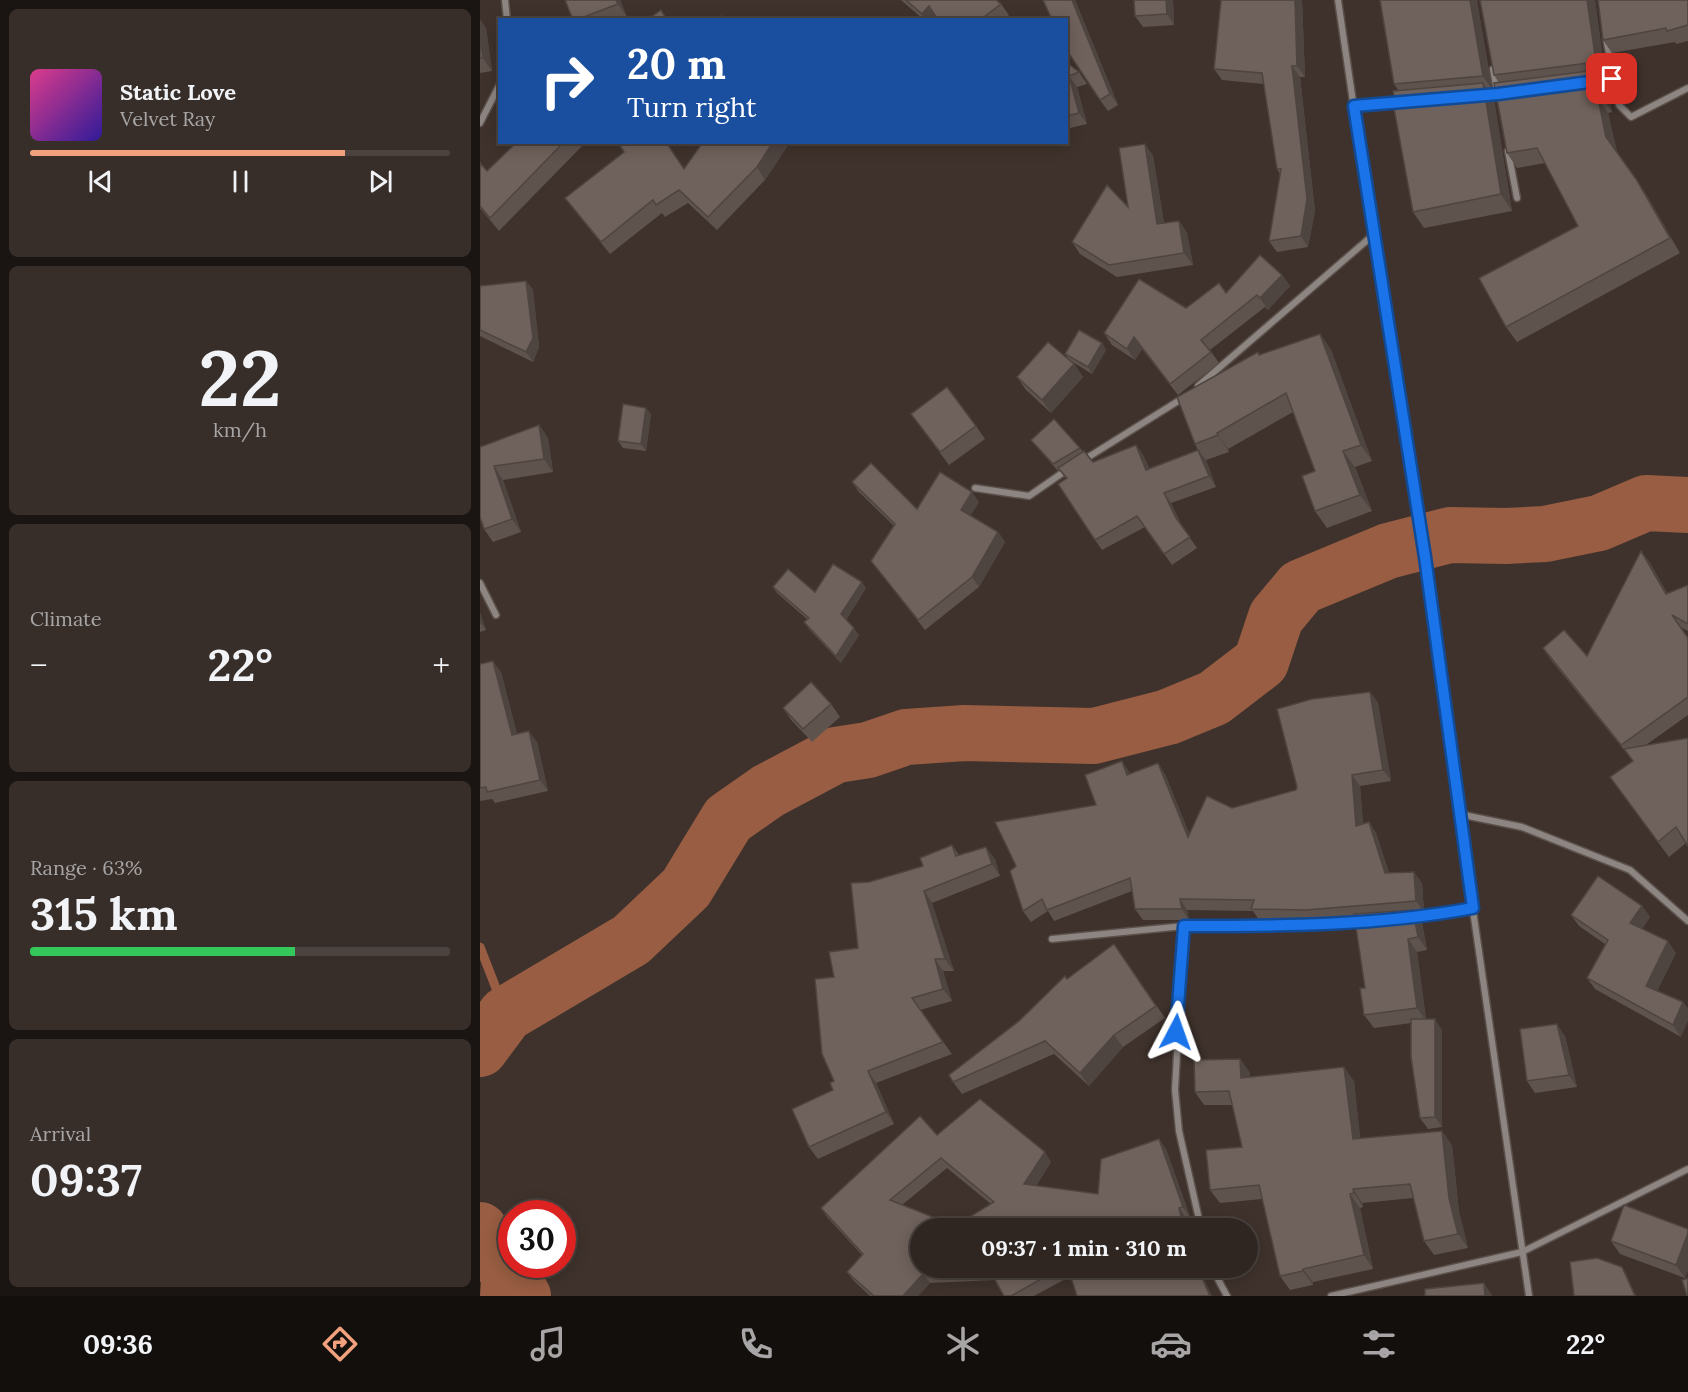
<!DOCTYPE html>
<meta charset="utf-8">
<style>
:root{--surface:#2f2621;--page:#372e2a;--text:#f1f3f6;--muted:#a7a5a5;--line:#4a433f;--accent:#f1a17d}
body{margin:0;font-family:Lora,serif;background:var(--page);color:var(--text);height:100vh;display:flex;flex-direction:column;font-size:22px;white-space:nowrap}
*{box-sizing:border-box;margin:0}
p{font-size:20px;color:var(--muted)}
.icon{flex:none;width:33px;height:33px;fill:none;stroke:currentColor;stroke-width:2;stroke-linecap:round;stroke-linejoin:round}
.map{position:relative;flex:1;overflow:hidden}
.sheet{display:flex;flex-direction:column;gap:9px;padding:9px;background:#1a1512;width:480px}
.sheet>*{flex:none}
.hud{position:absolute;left:18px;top:18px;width:570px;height:126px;border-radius:0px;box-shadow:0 3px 15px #0003,0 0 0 2px var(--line);background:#1a4fa0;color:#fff;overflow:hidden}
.speed{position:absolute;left:18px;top:1200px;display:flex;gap:12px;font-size:30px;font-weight:700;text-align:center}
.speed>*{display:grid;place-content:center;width:78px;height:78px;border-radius:50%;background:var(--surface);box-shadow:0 3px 15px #0003,0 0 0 2px var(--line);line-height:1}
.speed .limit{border:9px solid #d22;background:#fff;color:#111}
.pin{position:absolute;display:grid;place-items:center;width:51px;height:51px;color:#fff;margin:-26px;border-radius:12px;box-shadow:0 3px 9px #0006}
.me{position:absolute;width:66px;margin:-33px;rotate:4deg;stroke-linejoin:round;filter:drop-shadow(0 0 4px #0008)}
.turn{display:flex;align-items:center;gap:21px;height:126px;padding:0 30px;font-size:27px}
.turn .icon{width:78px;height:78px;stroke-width:2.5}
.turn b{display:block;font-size:42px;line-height:51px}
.big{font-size:45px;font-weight:800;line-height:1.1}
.sheet .tile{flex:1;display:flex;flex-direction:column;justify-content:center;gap:9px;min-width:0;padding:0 21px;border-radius:9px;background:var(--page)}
.sheet .dial{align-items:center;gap:0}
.dial b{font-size:78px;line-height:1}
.song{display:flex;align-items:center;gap:18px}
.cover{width:72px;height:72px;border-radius:9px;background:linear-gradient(135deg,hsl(330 70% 55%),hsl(250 70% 35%))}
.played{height:6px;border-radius:3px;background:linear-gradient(90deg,var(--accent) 75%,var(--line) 75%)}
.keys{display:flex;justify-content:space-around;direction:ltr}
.heat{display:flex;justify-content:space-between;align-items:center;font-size:33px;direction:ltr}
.charge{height:9px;border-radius:4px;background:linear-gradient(90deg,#34c759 63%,var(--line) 0)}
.trip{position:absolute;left:430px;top:1218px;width:348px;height:60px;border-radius:30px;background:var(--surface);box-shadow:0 3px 15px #0003,0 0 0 2px var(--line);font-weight:800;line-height:60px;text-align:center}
.tab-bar{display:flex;height:96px;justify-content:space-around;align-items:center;background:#130f0d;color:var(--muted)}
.tab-bar .icon{width:42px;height:42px}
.tab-bar .current{color:var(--accent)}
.tab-bar b{font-size:27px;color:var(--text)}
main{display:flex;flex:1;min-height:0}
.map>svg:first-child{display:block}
.water{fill:#985d42}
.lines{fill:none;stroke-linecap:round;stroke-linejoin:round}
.stream{stroke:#985d42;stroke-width:9}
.river{stroke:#985d42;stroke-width:56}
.minor-casing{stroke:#5b4f49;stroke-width:9}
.minor{stroke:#8c8582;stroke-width:6}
.wall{fill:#5f534e;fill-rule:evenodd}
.shaded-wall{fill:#4e4440}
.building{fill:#6f615b;stroke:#4e4440;stroke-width:1.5;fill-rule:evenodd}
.route-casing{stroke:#114b97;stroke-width:15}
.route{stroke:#1a73e8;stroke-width:10}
</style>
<main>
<section class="sheet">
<div class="tile">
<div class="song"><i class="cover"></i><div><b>Static Love</b><p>Velvet Ray</p></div></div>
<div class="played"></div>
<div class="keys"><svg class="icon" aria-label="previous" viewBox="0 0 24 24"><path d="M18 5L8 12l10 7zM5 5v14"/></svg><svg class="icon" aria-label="pause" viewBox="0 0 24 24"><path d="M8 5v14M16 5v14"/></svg><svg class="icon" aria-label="next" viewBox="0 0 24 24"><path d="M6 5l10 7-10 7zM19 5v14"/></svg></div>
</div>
<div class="tile dial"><b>22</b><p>km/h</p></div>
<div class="tile"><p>Climate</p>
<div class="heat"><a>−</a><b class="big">22°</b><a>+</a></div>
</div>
<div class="tile"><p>Range · 63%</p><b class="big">315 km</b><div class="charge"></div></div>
<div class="tile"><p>Arrival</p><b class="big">09:37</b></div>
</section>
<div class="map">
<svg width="1208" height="1296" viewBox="0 0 1208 1296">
<rect width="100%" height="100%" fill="#3f322c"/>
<path class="water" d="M14,1273L41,1294L46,1296H0L1,1281Z"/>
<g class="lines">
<path class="stream" d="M0,947L26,1014"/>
<g class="river">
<path d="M0,1049L26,1014L151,940L206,888L248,819L288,791L356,755L388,750L426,737L485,733L614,736L688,717L734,698L781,662L796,617L821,587L908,551L970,535L1026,536L1065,534L1119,523L1166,503L1208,505"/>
<path d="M0,1230L43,1296"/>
</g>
<g class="minor-casing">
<g id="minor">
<path d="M25,0L27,20"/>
<path d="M858,0L901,292L945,557L979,814L1049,1296"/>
<path d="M1126,38L1139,105L1151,117L1208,88"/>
<path d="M1013,69L1017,91"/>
<path d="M1116,81L1133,79"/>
<path d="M874,107L921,103"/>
<path d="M0,123L20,84"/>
<path d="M1028,151L1037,198"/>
<path d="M718,386L892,236"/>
<path d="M602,461L703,398"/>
<path d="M495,488L549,496L588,469"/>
<path d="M0,583L16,615"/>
<path d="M979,814L1042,827L1150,870L1208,921"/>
<path d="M932,918L993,908"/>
<path d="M704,926L695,1090L699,1131L721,1228"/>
<path d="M572,939L704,926H838L883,923"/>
<path d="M732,1268L747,1296"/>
<path d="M851,1296L1042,1252L1208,1169"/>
</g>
</g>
<use href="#minor" class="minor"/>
</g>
<g class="wall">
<path d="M140,0L147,17L139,20H93Z"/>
<path d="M421,0H516L521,4L529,15L523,20H458L457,18L455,20H444Z"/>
<path d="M563,0H595L638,105L628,111L620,100Z"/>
<path d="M654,0H693L694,25L663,27L655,16Z"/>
<path d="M822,0L825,77H820L835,211L828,247L797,252L789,241L800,174L797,169L784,84L742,80L734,69Z"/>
<path d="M900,0H998L997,1L1012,89L1007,90L1014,100L1032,211L944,228L933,212L915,102L919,91L914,84Z"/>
<path d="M1001,0H1115L1125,75H1119L1126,85L1132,112L1128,113L1137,152L1166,194L1200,253L1037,342L1026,327L1098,226L1065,163L1037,168L1027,153L1019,83L1014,75Z"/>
<path d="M1208,0V41L1196,44L1195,42L1132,53L1123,40Z"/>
<path d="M0,20L6,28L12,71L0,73Z"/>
<path d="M586,62L599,72L607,84L597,87L607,124L586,129Z"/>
<path d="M37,142H106L19,231L0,208V161L1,165L7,171Z"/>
<path d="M310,142L285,180L237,230L208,203L185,217L182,213L130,254L94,210L85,198L144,152L204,169Z"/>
<path d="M665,144L673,156L684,223L699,221L707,233L713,265L637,277L600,254L592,242L648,207Z"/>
<path d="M802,275L810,286L788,310L785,307L730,350L739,363L698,395L662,349L655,360L632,345L624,333L706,308L746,293Z"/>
<path d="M46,281L53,290L59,347L53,362L0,336V286Z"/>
<path d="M840,334L851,350L892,461L875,467L892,511L847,528L835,511V471L813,412L748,449L749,452L726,460L736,487L691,503L703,528L717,548L692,565L665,527L622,550L615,540L586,479L579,470L578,471L556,446L551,440L600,448L603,452L613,462L656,445L663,455L669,468L718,450L715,444L780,355Z"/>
<path d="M622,343L626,350L612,374L591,361L594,364L603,377L571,413L546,390L537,377L589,360L585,354Z"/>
<path d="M171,414L166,451L143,448L138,441Z"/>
<path d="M431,414L496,426L505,439L469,465Z"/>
<path d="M59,425L68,438L73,472L23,480L41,532L13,542L4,529L0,447Z"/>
<path d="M372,482L437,509L499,502L490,516L518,532L525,542L499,587L445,630L391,561L414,526L379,492Z"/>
<path d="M1161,551L1170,563L1187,593L1208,585V631L1200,627L1208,638V715L1166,745L1206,843L1189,857L1141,792L1153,761L1071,660L1063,648L1107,656Z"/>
<path d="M293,587L335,592L386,588L366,620L379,635L361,663L328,628L324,622L327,619L297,593Z"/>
<path d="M0,613L6,630L0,632Z"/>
<path d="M0,664L21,672L37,734L57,742L68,791L15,803L12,799L0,801Z"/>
<path d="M890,692L898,703L911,781L880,786L883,824L889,822L896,833L909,873L942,883L944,912L935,913L942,923L947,950L937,952L946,1019L962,1030V1127L948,1129L940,1118L931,1023L894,1028L884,1015L885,988L875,918L834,921L779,920L773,911L707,910L709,920H663L655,909L652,891L574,921L568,911L551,922L543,911L536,866L616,805L642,761L650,774H685L709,833L752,808L816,790Z"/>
<path d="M351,704L360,717L332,742L312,721L303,708Z"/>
<path d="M472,845L479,855L515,859L520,876L452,903L474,971H463L472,1001L440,1010L472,1054L396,1083L414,1124L338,1159L329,1147L353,1090L354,977L378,948L389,882L443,866Z"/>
<path d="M1162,906L1170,917L1162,929L1196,953L1177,991L1201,1037L1115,989L1107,978L1125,944L1099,926L1091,915Z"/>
<path d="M634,944L685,1018L643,1047L609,1086L574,1054L482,1094L473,1082L539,1021L587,979Z"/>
<path d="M1085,1036L1097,1087L1055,1093L1047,1081Z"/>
<path d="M760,1059L770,1073V1077L874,1081L880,1138L972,1145L979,1212L988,1248L954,1255L944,1241L933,1198L882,1203L883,1207L880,1208L893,1269L833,1282V1285L810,1290L800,1276L782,1199L740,1203L730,1190L762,1147L753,1105H724L715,1092Z"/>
<path d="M457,1135L571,1162L556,1186L618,1194L686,1149L710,1217L441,1268H718L719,1273L726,1283L591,1276L554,1296H524L515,1280L450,1283L438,1296H390L374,1281L367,1272L382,1255L347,1217L341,1208ZM467,1168L511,1204L475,1226L422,1205Z"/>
<path d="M1208,1229L1205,1278L1140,1254L1131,1241Z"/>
</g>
<g class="shaded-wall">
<path d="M136,0H140L147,17L138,4Z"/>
<path d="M592,0H595L638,105L630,94Z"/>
<path d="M686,0H693L694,25L687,14Z"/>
<path d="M815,0H822L825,77L817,66Z"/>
<path d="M990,0H998L997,1L1012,89L1003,76Z"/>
<path d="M1107,0H1115L1125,75L1116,62Z"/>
<path d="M449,6L457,18L455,20H446L442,14Z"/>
<path d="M0,20L6,28L12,71L3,58L0,37Z"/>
<path d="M812,66L820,77L835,211L828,247L821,236Z"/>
<path d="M1116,70L1126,85L1132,112L1122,97Z"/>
<path d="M589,76L597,87L607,124L599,113Z"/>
<path d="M1003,83L1014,100L1032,211L1021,194Z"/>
<path d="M1118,98L1128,113L1137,152L1166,194L1200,253L1190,238L1126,137Z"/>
<path d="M293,142H310L285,180L277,167Z"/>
<path d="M665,144L673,156L686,236L677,224Z"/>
<path d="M699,221L707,233L713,265L704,253Z"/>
<path d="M802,275L810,286L788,310L780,298Z"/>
<path d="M46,281L53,290L59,347L53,362L46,352Z"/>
<path d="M840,334L851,350L892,461L881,445Z"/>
<path d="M654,337L662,349L655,360L647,349Z"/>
<path d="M622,343L626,350L612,374L608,367Z"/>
<path d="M594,364L603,377L571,413L562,400Z"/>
<path d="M166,408L171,414L166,451L161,444Z"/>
<path d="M59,425L68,438L73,472L64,459Z"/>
<path d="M737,433L748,449L749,452L738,435Z"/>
<path d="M656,445L663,455L673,480L666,470Z"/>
<path d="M718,450L726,460L736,487L729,476Z"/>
<path d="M863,451L875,467L892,511L880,495Z"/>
<path d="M14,466L23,480L41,532L32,519Z"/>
<path d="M492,492L499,502L488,520L481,510Z"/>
<path d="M684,493L691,503L703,529L696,518Z"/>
<path d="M518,532L525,542L499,587L492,577Z"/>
<path d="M1161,551L1170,563L1194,605L1186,594Z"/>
<path d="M382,582L386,588L365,621L361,614Z"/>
<path d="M0,613L6,630L0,622Z"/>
<path d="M374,628L379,635L361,663L356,656Z"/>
<path d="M13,661L21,672L40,746L32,735Z"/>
<path d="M890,692L898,703L911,781L903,770Z"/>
<path d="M49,731L57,742L68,791L60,780Z"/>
<path d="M642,761L649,772L655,786L647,775Z"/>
<path d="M678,763L685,774L715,848L708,837Z"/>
<path d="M872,775L880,786L884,837L876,826Z"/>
<path d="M889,822L896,833L913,884L905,873Z"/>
<path d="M506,847L515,859L520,876L512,864Z"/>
<path d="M934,872L942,883L944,912L936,901Z"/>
<path d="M444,891L452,903L474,971L465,959Z"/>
<path d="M700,899L707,910L709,920L702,909Z"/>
<path d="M1162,906L1170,917L1158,934L1150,923Z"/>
<path d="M933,910L942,923L947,950L938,937Z"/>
<path d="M928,939L937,952L946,1021L937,1008Z"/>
<path d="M1188,941L1196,953L1174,997L1166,986Z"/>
<path d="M455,959L463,971L472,1001L463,989Z"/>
<path d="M1203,1002L1208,1008V1021L1201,1037L1193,1025Z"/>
<path d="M955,1019L962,1030V1127L955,1117Z"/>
<path d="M1077,1024L1085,1036L1097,1087L1089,1075Z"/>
<path d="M634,1035L643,1047L609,1086L600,1073Z"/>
<path d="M760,1059L770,1073V1092L761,1078Z"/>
<path d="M864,1067L874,1081L882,1153L873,1139Z"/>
<path d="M388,1071L396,1083L414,1124L406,1112Z"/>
<path d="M962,1131L972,1145L979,1212L988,1248L978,1234L969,1198Z"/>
<path d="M679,1139L686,1149L710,1217L703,1207Z"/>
<path d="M565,1152L571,1162L551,1194L544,1184Z"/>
<path d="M873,1189L882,1203L883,1207L874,1193Z"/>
<path d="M870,1194L880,1208L893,1269L884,1255Z"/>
<path d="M699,1208L706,1218L708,1228H704Z"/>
<path d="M1208,1233V1271L1205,1278L1196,1265Z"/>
<path d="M1142,1267L1146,1273L1156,1296H1155Z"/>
<path d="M713,1268H718L722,1285L715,1275Z"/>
<path d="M823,1269L833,1282V1285L823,1271Z"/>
<path d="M720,1273L726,1283L732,1296H730Z"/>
<path d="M443,1274L450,1283L438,1296H423Z"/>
<path d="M1004,1283L1012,1295V1296H1005Z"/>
</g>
<g class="building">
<path d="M85,0H136L138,4L96,20H93Z"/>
<path d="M426,0H516L521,4L500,20H458L449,6L442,14Z"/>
<path d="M563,0H592L630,94L620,100L586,49V20H572Z"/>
<path d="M654,0H686L687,14L655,16Z"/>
<path d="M741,0H815L817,66H812L827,199L821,236L789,241L801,169H797L782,73L734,69Z"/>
<path d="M900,0H990L1003,76L914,84Z"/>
<path d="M1000,0H1107L1116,62L1014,75Z"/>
<path d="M1118,0H1208V25L1187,31L1186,28L1123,40Z"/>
<path d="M181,10L187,20H167Z"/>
<path d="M241,16L244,20H237Z"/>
<path d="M0,37L3,58H0Z"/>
<path d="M586,62L599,72L589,76L599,113L586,116Z"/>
<path d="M1116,70L1122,97L1118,98L1126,137L1156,179L1190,238L1026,327L999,278L1098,226L1057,148L1027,153L1014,83Z"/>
<path d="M1003,83L1021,194L933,212L913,103L915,102L913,91Z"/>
<path d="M37,142H84L10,218L0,206V163L7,171Z"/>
<path d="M138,142H186L204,169L223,142H293L277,167L228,217L199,190L176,205L173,200L121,242L85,198L144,152Z"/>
<path d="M665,144L677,224L699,221L704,253L629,265L592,242L627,185L648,207L639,148Z"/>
<path d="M780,255L802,275L780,298L777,295L721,340L731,352L690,384L654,337L647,349L624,333L659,279L706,308L739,283L746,293Z"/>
<path d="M46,281L53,338L46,352L0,330V286Z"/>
<path d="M599,330L622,343L608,367L585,354Z"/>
<path d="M840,334L881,445L863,451L880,495L835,511L822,476L835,471L806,393L737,433L738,435L715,444L697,397L778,352L779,355Z"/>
<path d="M568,342L594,364L562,400L537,377Z"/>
<path d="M467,387L496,426L460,452L431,414Z"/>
<path d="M143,404L166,408L161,444L138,441Z"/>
<path d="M574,419L600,448L573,464L551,440Z"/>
<path d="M59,425L64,459L14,466L32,519L4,529L0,517V447Z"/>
<path d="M656,445L666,470L718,450L729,476L684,493L696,518L710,537L684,554L657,516L615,540L578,484L587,478L578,468L604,451L613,462Z"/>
<path d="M391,463L437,509L460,472L492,492L481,510L518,532L492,577L438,620L391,561L415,524L372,482Z"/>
<path d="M1161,551L1186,594L1208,585V624L1192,615L1208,638V697L1141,745L1063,648L1084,630L1107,656Z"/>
<path d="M353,564L382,582L361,614L374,628L356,656L324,622L329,618L293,587L308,569L335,592Z"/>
<path d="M13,661L32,735L49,731L60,780L7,792L6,787L0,788V664Z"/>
<path d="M331,682L351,704L323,729L303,708Z"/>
<path d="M890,692L903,770L872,775L876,826L889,822L905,873L934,872L936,901L826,910L771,909L774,900L700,899L702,909H655L650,878L567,910L562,899L543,911L530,871L536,866L515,822L616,805L605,775L642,761L647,775L678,763L708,837L727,796L752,808L816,790L817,787L797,709L832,699Z"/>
<path d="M1208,738V846L1196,827L1178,842L1130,777L1153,761L1144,749Z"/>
<path d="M472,845L476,856L506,847L512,864L444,891L465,959H455L463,989L432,998L463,1042L388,1071L406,1112L329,1147L312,1109L353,1090L350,1083L354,1081L342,1054L335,979L354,977L349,952L378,948L371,883L389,882L443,866L440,858Z"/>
<path d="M1118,876L1162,906L1150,923L1188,941L1166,986L1203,1002L1193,1025L1107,978L1128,940L1091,915Z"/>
<path d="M933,910L938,937L928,939L937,1008L884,1015L880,988H885L874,914Z"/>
<path d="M634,944L676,1006L634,1035L600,1073L565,1041L473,1082L469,1075L539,1021L585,976L587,979Z"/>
<path d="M931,1019H955V1117L940,1118L931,1057Z"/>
<path d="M1077,1024L1089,1075L1047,1081L1040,1029Z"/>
<path d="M760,1059L761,1078L864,1067L873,1139L962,1131L969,1198L978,1234L944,1241L930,1184L873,1189L874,1193L870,1194L884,1255L823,1269V1271L800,1276L779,1185L730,1190L726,1150L762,1147L749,1091L715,1092L714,1060Z"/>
<path d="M500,1099L565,1152L544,1184L618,1194L621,1159L679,1139L703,1207L699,1208L704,1228H441V1268H581L531,1296H524L510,1271L443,1274L423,1296H394L367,1272L383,1254L341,1208L440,1116L457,1135ZM461,1158L514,1202L475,1226L410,1200Z"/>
<path d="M1144,1205L1208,1229V1233L1196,1265L1131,1241Z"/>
<path d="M1117,1258L1142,1267L1155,1296H1094L1090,1262Z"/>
<path d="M588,1268H713L715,1275L720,1273L730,1296H597Z"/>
<path d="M1208,1278V1296H1207L1202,1280Z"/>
<path d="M1004,1283L1005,1296H945V1289Z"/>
</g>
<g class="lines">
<g class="route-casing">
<path id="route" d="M696,1032L704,926C801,926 897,926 993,908L945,557L874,106L1018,94L1132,79"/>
</g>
<use href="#route" class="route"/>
</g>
</svg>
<div class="speed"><div class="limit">30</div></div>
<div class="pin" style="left:1132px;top:79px;background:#d93025"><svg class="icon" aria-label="arrive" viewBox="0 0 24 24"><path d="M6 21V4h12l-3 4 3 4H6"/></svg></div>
<svg class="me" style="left:696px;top:1032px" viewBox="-20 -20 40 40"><path d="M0-17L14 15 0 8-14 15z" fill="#1a73e8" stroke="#fff" stroke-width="4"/></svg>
<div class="trip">09:37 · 1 min · 310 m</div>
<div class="hud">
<div class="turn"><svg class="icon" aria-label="right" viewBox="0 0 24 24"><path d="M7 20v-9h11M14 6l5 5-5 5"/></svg><div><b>20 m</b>Turn right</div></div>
</div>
</div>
</main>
<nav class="tab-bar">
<b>09:36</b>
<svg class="icon current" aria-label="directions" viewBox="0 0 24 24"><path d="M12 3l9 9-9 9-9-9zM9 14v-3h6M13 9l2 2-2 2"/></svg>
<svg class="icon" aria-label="music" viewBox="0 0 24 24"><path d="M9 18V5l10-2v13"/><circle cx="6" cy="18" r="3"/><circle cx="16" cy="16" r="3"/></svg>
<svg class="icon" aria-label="phone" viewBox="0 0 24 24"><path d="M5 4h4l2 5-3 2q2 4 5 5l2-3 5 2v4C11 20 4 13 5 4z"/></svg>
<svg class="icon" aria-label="climate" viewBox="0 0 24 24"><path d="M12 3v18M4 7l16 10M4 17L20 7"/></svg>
<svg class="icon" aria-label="car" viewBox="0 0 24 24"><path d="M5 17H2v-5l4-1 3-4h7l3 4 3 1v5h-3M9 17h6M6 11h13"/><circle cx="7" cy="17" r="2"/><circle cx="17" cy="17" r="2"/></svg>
<svg class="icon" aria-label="filters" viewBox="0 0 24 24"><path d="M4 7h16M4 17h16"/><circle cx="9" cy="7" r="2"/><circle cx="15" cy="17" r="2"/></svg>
<b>22°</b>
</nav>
